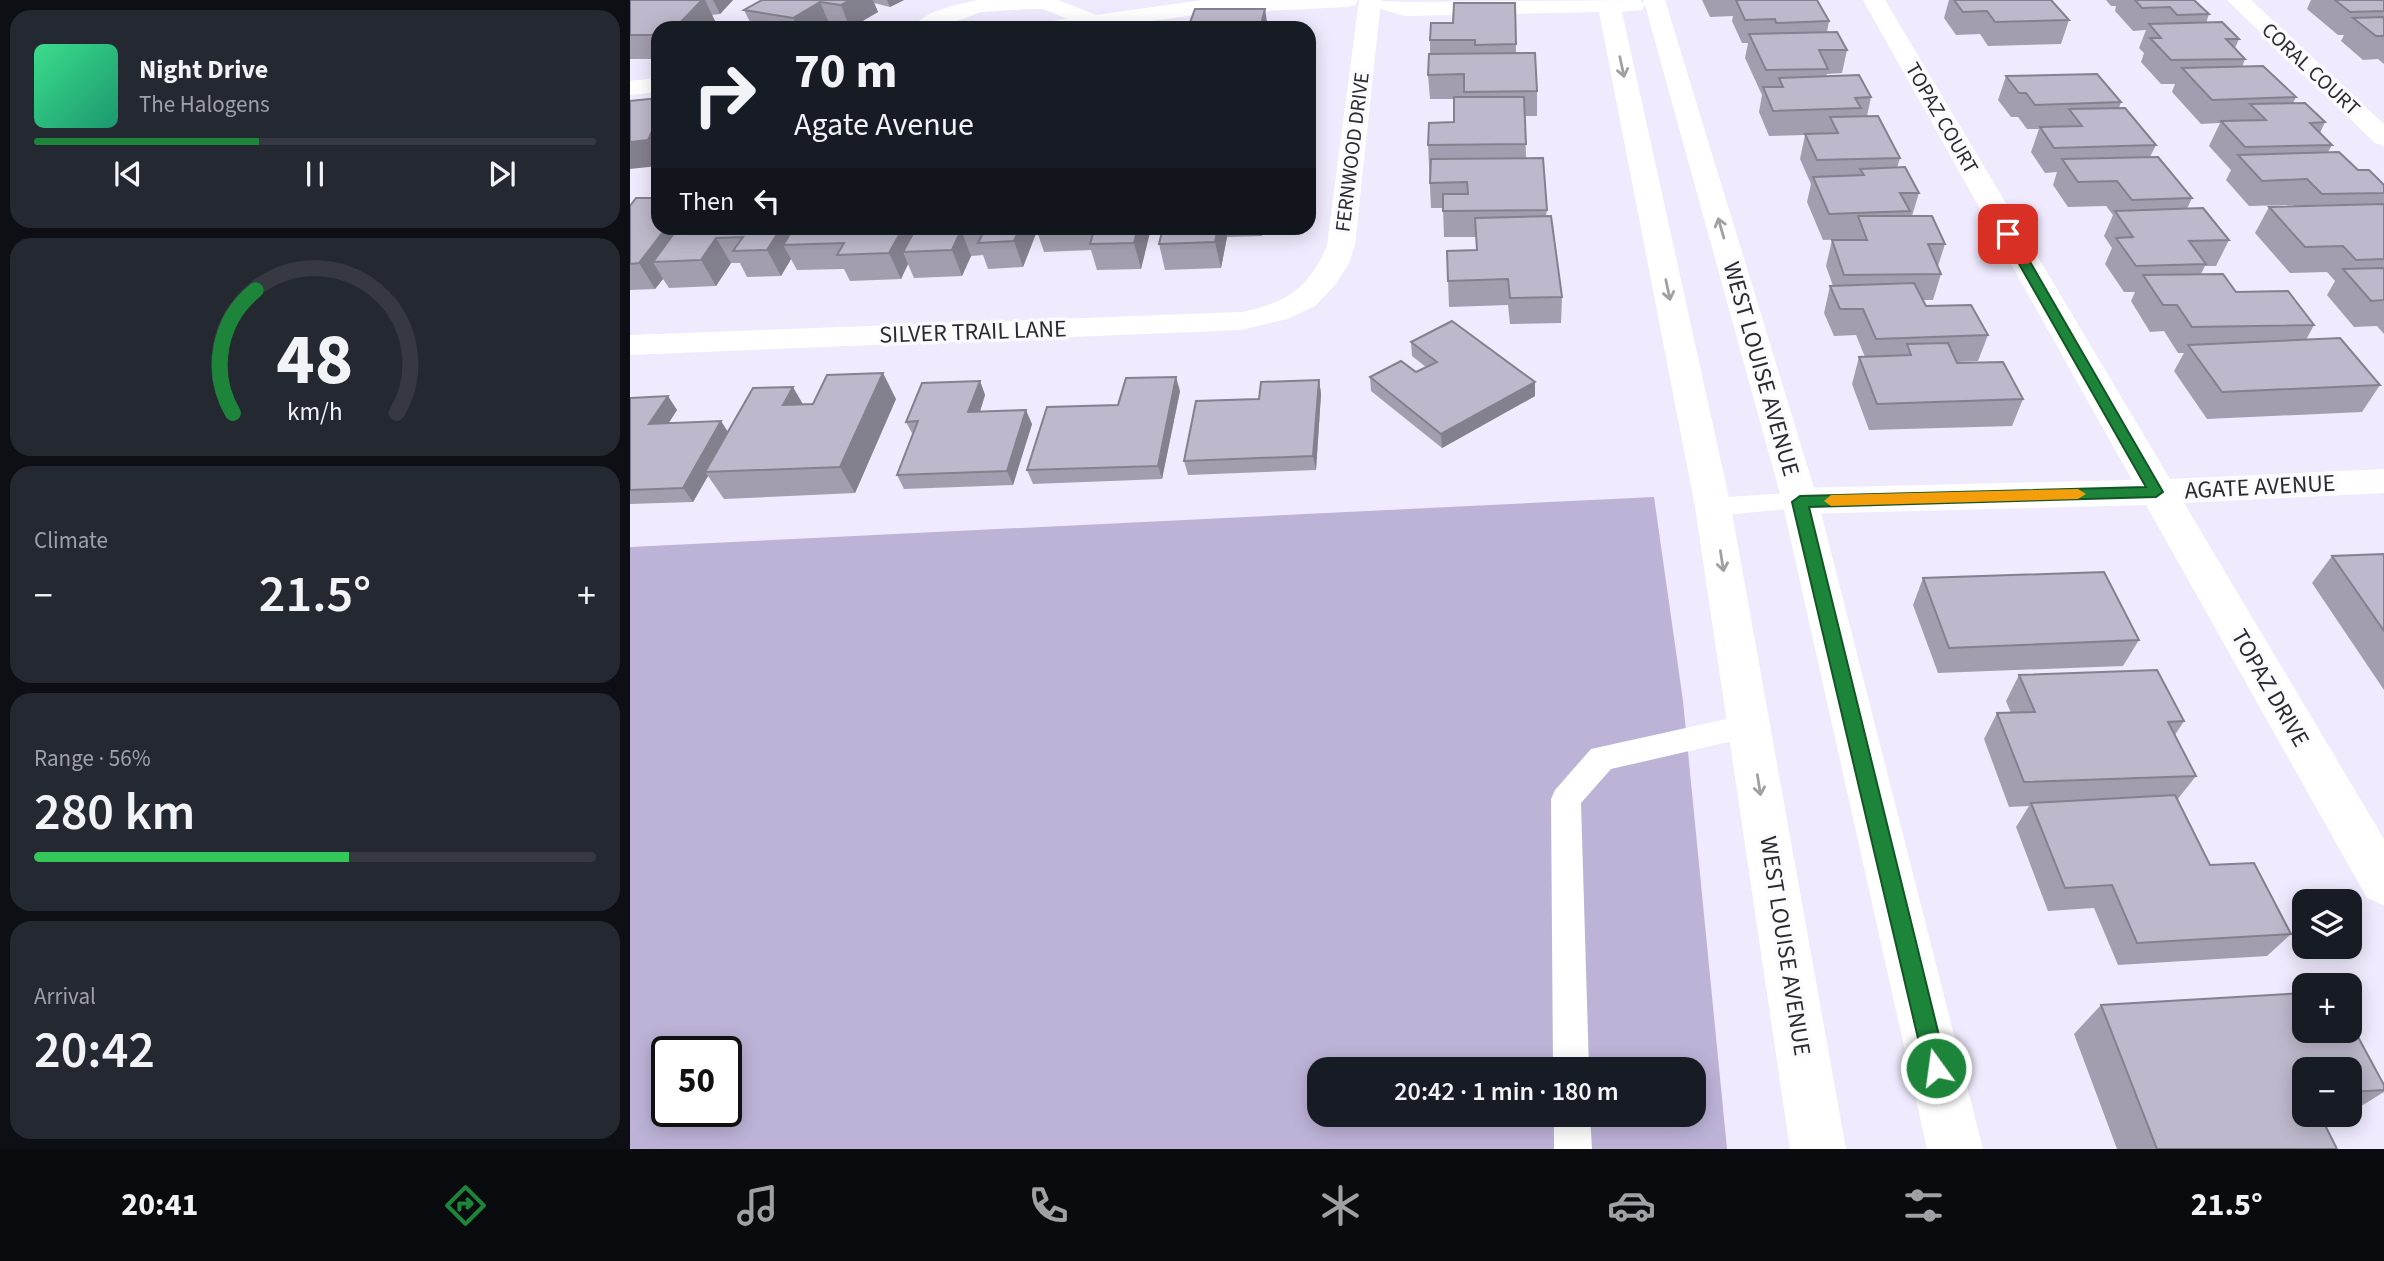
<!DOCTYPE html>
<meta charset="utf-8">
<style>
:root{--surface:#171b24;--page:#242831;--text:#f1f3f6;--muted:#9ea1a6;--line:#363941;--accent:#1d853a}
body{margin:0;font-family:"Source Sans 3",sans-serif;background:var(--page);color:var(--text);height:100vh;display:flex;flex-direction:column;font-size:26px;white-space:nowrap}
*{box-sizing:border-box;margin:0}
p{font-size:23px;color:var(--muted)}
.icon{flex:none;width:38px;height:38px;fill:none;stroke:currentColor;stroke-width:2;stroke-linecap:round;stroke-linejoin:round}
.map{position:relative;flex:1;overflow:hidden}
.details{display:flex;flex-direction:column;gap:10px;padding:10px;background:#0d0f14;width:630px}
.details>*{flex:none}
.top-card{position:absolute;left:21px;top:21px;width:665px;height:214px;border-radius:21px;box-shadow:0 4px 18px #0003;background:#171b24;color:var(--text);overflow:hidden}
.controls{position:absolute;left:1662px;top:889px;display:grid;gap:14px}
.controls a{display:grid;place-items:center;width:70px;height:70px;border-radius:14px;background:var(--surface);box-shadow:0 4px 18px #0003;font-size:35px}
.speed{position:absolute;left:21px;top:1036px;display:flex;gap:14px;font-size:35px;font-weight:700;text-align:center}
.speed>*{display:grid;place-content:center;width:91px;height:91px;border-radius:50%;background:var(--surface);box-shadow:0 4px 18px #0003;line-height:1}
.speed .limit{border:4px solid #111;border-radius:10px;background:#fff;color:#111}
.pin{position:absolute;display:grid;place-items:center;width:60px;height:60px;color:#fff;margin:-30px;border-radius:14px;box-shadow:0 4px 10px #0006}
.me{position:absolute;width:77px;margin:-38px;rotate:346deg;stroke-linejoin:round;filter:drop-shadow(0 0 5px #0008)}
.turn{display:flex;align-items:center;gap:24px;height:147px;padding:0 28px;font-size:32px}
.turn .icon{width:91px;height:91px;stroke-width:2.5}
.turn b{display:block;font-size:49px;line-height:60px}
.then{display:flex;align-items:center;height:66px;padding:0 28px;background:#0003;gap:14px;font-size:26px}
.big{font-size:52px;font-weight:600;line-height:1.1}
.details .widget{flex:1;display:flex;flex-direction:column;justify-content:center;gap:10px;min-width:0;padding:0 24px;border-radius:21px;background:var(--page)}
.details .dial{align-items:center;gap:0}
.dial svg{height:182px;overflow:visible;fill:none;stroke:var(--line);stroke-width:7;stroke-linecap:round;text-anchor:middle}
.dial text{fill:var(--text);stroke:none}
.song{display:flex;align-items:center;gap:21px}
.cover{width:84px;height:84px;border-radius:10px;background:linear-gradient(135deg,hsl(150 70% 55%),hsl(160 70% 35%))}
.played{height:7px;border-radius:4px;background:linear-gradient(90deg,var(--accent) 40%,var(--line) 40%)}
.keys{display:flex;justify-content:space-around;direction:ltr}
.heat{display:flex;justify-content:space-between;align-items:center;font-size:38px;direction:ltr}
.charge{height:10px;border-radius:5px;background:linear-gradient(90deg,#34c759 56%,var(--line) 0)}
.trip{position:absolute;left:677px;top:1057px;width:399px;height:70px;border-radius:21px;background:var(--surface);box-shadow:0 4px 18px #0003;font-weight:600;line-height:70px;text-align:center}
.tab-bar{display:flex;height:112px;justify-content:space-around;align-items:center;background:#090b0e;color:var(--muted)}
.tab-bar .icon{width:49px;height:49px}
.tab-bar .current{color:var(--accent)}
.tab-bar b{font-size:32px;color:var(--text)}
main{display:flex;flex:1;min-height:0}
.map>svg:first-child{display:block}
.green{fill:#bdb3d7;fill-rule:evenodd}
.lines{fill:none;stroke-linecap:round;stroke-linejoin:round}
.lane{fill:#fff;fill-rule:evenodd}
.street{fill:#fff;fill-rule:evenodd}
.secondary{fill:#fff;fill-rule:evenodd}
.wall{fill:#a39eaf}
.shaded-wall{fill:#84818e}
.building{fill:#bdb8cb;stroke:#84818e;stroke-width:2}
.oneway{stroke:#a09fa2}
.route{fill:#1d853a;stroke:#135626;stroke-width:2}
.slow{fill:#f59e0b}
.labels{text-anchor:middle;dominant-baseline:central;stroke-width:7;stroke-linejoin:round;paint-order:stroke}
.far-street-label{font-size:21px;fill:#2c2a31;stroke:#fbfafe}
.street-label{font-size:24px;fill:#2c2a31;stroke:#fbfafe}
</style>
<main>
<section class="details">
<div class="widget">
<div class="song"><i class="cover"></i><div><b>Night Drive</b><p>The Halogens</p></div></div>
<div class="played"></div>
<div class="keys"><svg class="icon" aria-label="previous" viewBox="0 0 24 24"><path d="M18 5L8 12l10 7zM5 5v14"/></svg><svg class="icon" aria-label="pause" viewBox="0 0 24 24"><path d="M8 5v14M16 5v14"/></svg><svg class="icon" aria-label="next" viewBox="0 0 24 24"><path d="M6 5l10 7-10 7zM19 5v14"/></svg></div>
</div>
<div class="widget dial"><svg viewBox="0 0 100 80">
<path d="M14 69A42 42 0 1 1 86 69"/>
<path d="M14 69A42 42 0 0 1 24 15" stroke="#1d853a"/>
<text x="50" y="56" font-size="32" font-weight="700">48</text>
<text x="50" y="72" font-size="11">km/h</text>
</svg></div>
<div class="widget"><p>Climate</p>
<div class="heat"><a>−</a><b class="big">21.5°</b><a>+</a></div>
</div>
<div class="widget"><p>Range · 56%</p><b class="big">280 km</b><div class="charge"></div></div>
<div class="widget"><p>Arrival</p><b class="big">20:42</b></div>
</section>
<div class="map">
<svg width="1754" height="1149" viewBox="0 0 1754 1149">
<rect width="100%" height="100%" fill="#efeafd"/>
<path class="green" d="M1024,497L1053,701L1097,1149H0V547ZM37,1052H96V1111H37ZM690,1069H1064V1115H690Z"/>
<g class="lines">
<g class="lane">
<path d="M1170,492L1179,495L1182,501L1179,507L1083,516L1074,513L1071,507L1074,501L1083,498Z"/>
<path d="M1119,714L1129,717L1134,726L1129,735L981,769L951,803L959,1069H923L921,799L925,790L961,749Z"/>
<path d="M924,1115H960L962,1149H924Z"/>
</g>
<g class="street">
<path d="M347,0H428L469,16L472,21L469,26L461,28L413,9H398L351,12L309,28H282C295,10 327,5 347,0Z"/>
<path d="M729,0H751L725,245L719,263L706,284L685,306L657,319L611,330L0,355V335L611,312C656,303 679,289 697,245Z"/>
<path d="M1233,0H1255L1540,479L1754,469V493L1554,503L1754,839V905L1737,898L1516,505L1170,514L1157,510L1152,501L1157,492L1170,488L1502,480Z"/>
<path d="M1597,0H1621L1754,124V146L1745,143Z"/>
</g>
<g class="secondary">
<path d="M573,0H728L725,5L717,7L573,14L470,28H411L414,23L422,21Z"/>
<path d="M733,0L776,2L1010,0L1014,4L1013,0H1035L1188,501L1353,1149H1297L1152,501L1015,5L1012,10L992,12L1101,507L1216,1149H1160L1065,507L969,12L775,16L736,5Z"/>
<path d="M28,78V92L0,95V81Z"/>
</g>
</g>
<g class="wall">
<path d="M0,0H103L90,14L82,15L85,21L79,28H28V59H0Z"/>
<path d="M132,0H274L260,7L244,3L248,12L221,28L200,25L195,28H123L114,10Z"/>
<path d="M1072,0H1187L1199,21L1197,32L1217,50L1212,73L1197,74L1196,76L1241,97L1237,116L1270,158L1267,168L1289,193L1282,216L1315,244L1308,266L1311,274L1303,300H1293L1296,306L1358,335L1348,361L1327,362L1393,399L1382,426L1239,430L1222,384L1229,357H1235L1226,335L1204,336L1194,313L1200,286H1203L1196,266L1202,240H1223V239L1193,240L1177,202L1181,184L1170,159L1175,135L1139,136L1129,112L1132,95L1115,58L1118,43H1112L1102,21L1103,16L1080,17Z"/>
<path d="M1319,0H1421L1439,20L1431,44L1358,46L1350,34L1326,35L1314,18Z"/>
<path d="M1476,0H1564L1579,14L1576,23L1609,39L1605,48L1615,59L1612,67L1666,97L1663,103L1695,122L1690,133L1702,145L1698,152L1754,185V334L1747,326L1724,327L1697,295L1705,281L1697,272L1660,273L1625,233L1639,207H1665L1663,205L1619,206L1596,180L1601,170L1579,146L1590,123L1571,124L1542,92L1545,84H1531L1511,62L1514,53L1509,48L1516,30L1503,31L1485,11L1486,6H1481Z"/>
<path d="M1681,0H1754V64L1748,59L1733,60L1711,41L1714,35H1708L1677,9Z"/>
<path d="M885,3L886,53L907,91V116H895L896,158L917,210L916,216L932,297L931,323L880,324L878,305L819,307L817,251L846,250V237H814L813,208H801L798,145L824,122V99H800L798,75L800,54V40L823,23Z"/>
<path d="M1376,76L1491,102L1489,108L1526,145L1520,157L1562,198L1557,209L1599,240L1586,266H1575L1571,274L1606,292L1684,325L1676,340L1750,385L1732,412L1577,419L1544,371L1554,353H1548L1534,331L1520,332L1501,301L1505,292H1494L1475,264L1482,248L1474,236L1483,215L1476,206L1438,207L1423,185L1427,172L1415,173L1401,152L1409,129H1397L1388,117H1381L1368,100Z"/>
<path d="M0,206L28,228H521L511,269L467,270L461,250L414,252L407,231L393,267L358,269L353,255L341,256L332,276L284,278L278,264L271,279L220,281L214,269L167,270L161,259L151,276L117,277L110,263H101L86,286L39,288L33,279L25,289L0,290Z"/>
<path d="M533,228H633L632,236L597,237L591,268L535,270L529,244Z"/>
<path d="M781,342L905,382V396L812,448L741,391L740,377L786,372L796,367L782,356Z"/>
<path d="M689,380L691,394L686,470L558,475L554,461L629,399Z"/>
<path d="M350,381L355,395L350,412L402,424L383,485L274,489L267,475L283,435L276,422Z"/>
<path d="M550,391L532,479L403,484L397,470L488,405Z"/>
<path d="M0,398L47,410L38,424L98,432L173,404L266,399L225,493L94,499L78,476L63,502L0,504Z"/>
<path d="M1754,554V690L1682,583L1702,556Z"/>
<path d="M1293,578L1509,640L1493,666L1308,673L1283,605Z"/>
<path d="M1389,675L1554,721L1545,735L1566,776L1547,800L1580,865L1661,934L1637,956L1488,965L1464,908L1418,911L1386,827L1399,806L1379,807L1354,739L1367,713H1381L1376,701Z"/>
<path d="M1675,993V1031H1720V1022L1754,1085V1092L1720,1113V1069H1675V1115H1718L1715,1116L1692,1118L1707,1149H1487L1444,1034L1471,1005Z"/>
</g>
<g class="shaded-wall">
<path d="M72,0H75L85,21L79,28H45Z"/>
<path d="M83,0H103L90,14Z"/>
<path d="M220,0H243L248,12L220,28L211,5Z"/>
<path d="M257,0H274L260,7Z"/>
<path d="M190,2L200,25L195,28H167L163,18Z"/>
<path d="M635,9L638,28H630Z"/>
<path d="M28,118V166L0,169V142Z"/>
<path d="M36,228H65L23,262L33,279L25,289L9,263Z"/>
<path d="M151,228H180L153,245L161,259L151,276L137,250Z"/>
<path d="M273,228H297L273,252L278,264L271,279L259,253Z"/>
<path d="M390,228H406L407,231L393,267L384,241Z"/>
<path d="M508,228H521L511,269L504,243Z"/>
<path d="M588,228H595L597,237L591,268L585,242Z"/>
<path d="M331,230L341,256L332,276L322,250Z"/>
<path d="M86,238L101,263L86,286L71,260Z"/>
<path d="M253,373L266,399L225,493L210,467Z"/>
<path d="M546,377L550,391L532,479L528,466Z"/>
<path d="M689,380L691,394L686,470L683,456Z"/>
<path d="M350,381L355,395L345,426L338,412Z"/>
<path d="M905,382V396L812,448L811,434Z"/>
<path d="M163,387L178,413L153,405Z"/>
<path d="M38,396L47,410L29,438L19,424Z"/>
<path d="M396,410L402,424L383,485L377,471Z"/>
<path d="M91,421L100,435L75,472L78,476L63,502L53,488Z"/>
</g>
<g class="building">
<path d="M0,0H72L45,28H28V35H0Z"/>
<path d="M132,0H220L211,5L190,2L163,18L114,10Z"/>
<path d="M1106,0H1187L1199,21L1146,23L1145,19L1115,20Z"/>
<path d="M1324,0H1421L1439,20L1365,22L1357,11L1333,12Z"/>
<path d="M1505,0H1564L1579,14L1547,15L1540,7L1512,8Z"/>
<path d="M1705,0H1754V11L1720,12Z"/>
<path d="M824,3H885L886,44L845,45V40H800L801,23H823Z"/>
<path d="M565,9H635L630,28H558Z"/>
<path d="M1754,17V36H1746L1723,18Z"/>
<path d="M1592,22L1609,39H1596L1615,59L1541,60L1520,38H1531L1519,24Z"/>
<path d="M1207,32L1217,50H1189L1198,69L1136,70L1119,34Z"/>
<path d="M905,53L907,91L834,92V74L798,75L799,54Z"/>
<path d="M1633,66L1666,97L1582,100L1552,68Z"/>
<path d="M1467,74L1491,102L1405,105L1396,93H1389L1376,76Z"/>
<path d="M1229,75L1241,97L1225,98L1231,108L1143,111L1133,87H1153L1149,78Z"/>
<path d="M824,97H894L896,144L798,145L799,123L824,122Z"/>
<path d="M28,98V118L18,140L0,142V101Z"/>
<path d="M1675,103L1695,122L1680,123L1702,145L1615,147L1591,121L1636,120L1620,104Z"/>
<path d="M1495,108L1526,145L1424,148L1410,127L1452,126L1439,109Z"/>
<path d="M1248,116L1270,158L1187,160L1175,134L1208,133L1200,117Z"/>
<path d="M1709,152L1728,170H1739L1754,185V193L1692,194L1677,179L1632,181L1608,155Z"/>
<path d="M1528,157L1562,198L1502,200L1487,181L1448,182L1432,159Z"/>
<path d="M913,158L917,210L813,211V194H838L837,182L800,183L801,159Z"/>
<path d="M1275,167L1289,193H1270L1280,211L1199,214L1183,177L1234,175L1230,169Z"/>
<path d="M6,198H28V228H36L9,263L0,264V206Z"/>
<path d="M1754,204V259L1726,260L1713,246L1675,247L1639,207Z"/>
<path d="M1573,208L1599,240L1559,241L1576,264L1506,266L1486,238L1503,237L1485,211Z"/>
<path d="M921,216L932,297L880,298L878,279L818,281L817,251L847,250L845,218Z"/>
<path d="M1228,216H1302L1315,244H1298L1311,274L1214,275L1202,240H1237Z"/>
<path d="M48,228H151L137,250L103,251L113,237L86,238L71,260L23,262Z"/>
<path d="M164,228H273L259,253L207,255L214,243L153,245Z"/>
<path d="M286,228H390L384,241L348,243L355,229L331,230L322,250L273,252Z"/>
<path d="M465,228H508L504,243L460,244Z"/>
<path d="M533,228H588L585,242L529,244Z"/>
<path d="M1754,268V300L1741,301L1713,269Z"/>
<path d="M1593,274L1606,292L1658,291L1684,325L1562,327L1547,305H1533L1513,275Z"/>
<path d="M1284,283L1296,306L1341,305L1358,335L1246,339L1233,309H1210L1200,286Z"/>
<path d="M822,321L905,382L811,434L740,377L771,361L786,372L807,362L781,342Z"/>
<path d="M1710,338L1750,385L1592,392L1558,345Z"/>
<path d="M1318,343L1327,363L1373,362L1393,399L1247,404L1229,357L1281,355L1277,344Z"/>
<path d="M253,373L210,467L75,472L123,388L163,387L153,405L183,404L197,375Z"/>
<path d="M546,377L528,466L397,470L417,407L488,405L496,378Z"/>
<path d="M689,380L683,456L554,461L566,401L629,399L631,382Z"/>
<path d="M350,381L338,412L396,410L377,471L267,475L288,421L276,422L292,383Z"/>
<path d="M38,396L19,424L91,421L53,488L0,490V398Z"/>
<path d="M1754,554V631L1702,556Z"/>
<path d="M1474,572L1509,640L1319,648L1293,578Z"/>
<path d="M1527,670L1554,721L1538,722L1566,776L1394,782L1367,713L1405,712L1389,675Z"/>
<path d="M1545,795L1580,865L1624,863L1661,934L1507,943L1482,885L1435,888L1401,803Z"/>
<path d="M1675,993V1031H1720V1022L1754,1085V1090L1720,1092V1069H1675V1115H1690L1707,1149H1527L1471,1005Z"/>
</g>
<defs><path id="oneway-shaft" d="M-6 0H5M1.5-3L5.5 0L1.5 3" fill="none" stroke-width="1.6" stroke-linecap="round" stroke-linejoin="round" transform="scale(1.75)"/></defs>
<g class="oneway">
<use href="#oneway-shaft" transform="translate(992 67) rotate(78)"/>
<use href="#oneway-shaft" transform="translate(1091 228) rotate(-106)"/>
<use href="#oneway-shaft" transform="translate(1038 290) rotate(78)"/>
<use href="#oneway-shaft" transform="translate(1092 561) rotate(81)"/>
<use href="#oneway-shaft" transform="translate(1129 785) rotate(81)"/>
</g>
<path class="route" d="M1378,231L1384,234L1533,492L1526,497L1179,507L1317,1068L1314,1076L1306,1079L1298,1076L1295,1068L1162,502L1170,496L1516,487L1372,234Z"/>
<path class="slow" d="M1448,489L1456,494L1448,499L1201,506L1194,501L1201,495Z"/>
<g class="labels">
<g class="far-street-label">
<text transform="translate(1681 69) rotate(43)">CORAL COURT</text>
<text transform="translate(1312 118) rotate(60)">TOPAZ COURT</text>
<text transform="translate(722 152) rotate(-83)">FERNWOOD DRIVE</text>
</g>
<g class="street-label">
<text transform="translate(343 332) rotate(-2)">SILVER TRAIL LANE</text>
<text transform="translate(1131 369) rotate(74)">WEST LOUISE AVENUE</text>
<text transform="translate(1630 487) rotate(-3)">AGATE AVENUE</text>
<text transform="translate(1640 688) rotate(60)">TOPAZ DRIVE</text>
<text transform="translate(1155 946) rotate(81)">WEST LOUISE AVENUE</text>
</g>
</g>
</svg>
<div class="controls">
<a><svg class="icon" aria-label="layers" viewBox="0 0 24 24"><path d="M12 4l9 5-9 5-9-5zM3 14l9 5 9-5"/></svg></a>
<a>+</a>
<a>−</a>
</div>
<div class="speed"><div class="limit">50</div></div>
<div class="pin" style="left:1378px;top:234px;background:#d93025"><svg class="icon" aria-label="arrive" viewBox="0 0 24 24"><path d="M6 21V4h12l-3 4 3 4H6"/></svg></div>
<svg class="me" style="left:1306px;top:1068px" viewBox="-20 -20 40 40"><circle r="17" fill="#1d853a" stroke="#fff" stroke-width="3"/><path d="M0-11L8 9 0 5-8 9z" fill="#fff"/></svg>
<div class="trip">20:42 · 1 min · 180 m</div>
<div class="top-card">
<div class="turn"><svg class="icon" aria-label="right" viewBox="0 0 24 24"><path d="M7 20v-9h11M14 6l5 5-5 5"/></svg><div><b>70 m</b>Agate Avenue</div></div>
<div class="then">Then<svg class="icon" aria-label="left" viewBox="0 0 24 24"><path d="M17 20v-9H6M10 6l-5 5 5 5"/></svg></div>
</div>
</div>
</main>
<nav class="tab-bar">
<b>20:41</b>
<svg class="icon current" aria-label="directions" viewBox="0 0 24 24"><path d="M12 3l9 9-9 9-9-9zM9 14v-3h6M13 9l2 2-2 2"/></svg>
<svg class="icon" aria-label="music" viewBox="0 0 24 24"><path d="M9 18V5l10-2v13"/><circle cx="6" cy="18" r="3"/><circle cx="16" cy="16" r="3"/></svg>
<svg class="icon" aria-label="phone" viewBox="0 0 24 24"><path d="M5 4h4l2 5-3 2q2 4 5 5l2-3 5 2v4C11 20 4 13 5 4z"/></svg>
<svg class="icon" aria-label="climate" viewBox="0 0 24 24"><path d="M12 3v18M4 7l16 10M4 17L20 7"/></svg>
<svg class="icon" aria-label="car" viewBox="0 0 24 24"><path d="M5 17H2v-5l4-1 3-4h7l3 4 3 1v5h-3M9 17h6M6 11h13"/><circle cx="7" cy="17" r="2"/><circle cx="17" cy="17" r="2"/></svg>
<svg class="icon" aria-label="filters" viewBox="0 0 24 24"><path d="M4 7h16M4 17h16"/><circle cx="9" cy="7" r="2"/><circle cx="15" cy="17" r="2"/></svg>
<b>21.5°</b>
</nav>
